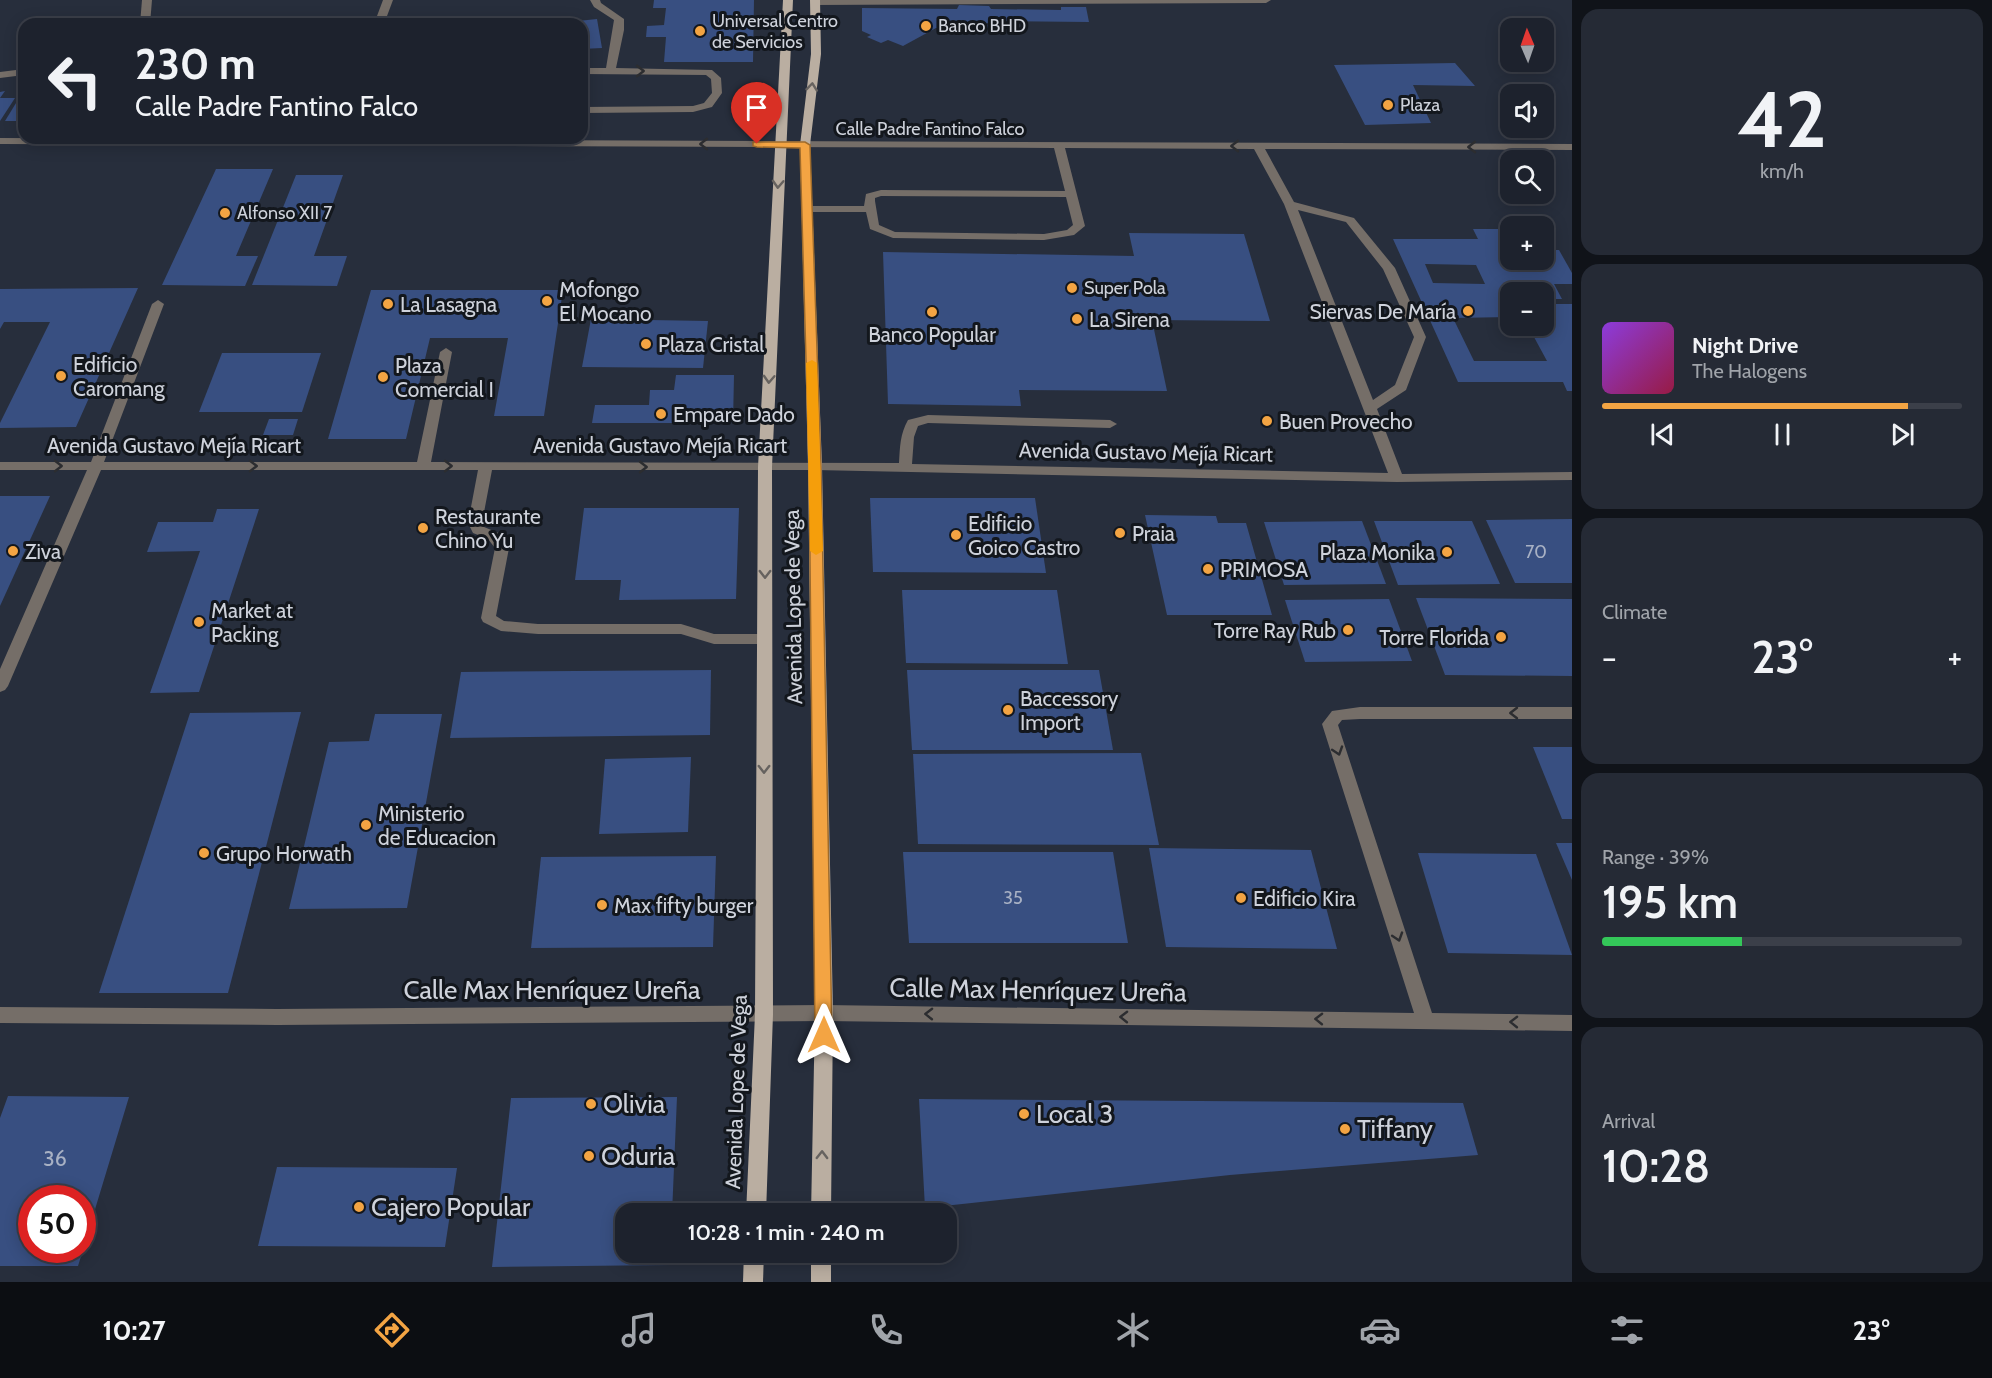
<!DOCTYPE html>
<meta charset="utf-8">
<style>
:root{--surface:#1d222d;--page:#252a35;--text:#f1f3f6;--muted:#a0a4aa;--line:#3b3f49;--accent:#f3a443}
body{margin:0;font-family:Cabin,sans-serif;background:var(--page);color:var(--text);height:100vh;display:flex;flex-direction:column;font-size:22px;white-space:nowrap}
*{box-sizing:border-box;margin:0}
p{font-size:20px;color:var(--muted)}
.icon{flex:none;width:33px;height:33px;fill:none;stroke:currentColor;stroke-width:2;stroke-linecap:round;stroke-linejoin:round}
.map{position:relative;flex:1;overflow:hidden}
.sheet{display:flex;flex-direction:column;gap:9px;padding:9px;background:#101319;width:420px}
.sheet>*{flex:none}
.hud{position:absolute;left:18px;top:18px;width:570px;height:126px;border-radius:18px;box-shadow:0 3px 15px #0003,0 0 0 2px var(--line);background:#1d222d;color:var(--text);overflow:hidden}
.needle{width:39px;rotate:358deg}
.controls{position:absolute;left:1500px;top:18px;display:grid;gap:12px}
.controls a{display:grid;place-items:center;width:54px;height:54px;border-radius:12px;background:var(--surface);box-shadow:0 3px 15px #0003,0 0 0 2px var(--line);font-size:30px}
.speed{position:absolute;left:18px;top:1185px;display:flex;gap:12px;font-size:30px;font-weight:700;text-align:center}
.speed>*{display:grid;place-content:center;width:78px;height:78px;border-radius:50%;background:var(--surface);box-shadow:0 3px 15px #0003,0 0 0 2px var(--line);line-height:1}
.speed .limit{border:9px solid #d22;background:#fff;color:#111}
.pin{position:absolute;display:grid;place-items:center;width:51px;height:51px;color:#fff;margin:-62px -26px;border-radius:50% 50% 50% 0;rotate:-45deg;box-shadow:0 0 6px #0007}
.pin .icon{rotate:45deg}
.me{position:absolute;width:66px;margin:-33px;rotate:0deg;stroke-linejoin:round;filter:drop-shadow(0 0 4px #0008)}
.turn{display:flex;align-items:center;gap:21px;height:126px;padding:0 18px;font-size:27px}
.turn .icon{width:78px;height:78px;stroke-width:2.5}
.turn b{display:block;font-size:42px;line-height:51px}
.big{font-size:45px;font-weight:600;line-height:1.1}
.sheet .widget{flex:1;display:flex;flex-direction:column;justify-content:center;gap:9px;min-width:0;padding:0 21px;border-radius:18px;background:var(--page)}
.sheet .dial{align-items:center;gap:0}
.dial b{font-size:78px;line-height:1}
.song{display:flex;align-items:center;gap:18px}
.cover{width:72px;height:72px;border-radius:9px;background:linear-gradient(135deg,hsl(270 70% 55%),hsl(340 70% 35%))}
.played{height:6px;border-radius:3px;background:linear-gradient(90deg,var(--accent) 85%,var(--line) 85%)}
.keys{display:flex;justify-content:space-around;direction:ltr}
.heat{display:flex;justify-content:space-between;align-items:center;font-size:33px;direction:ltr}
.charge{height:9px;border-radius:4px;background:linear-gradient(90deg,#34c759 39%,var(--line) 0)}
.trip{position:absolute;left:615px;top:1203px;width:342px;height:60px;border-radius:18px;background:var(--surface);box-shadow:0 3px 15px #0003,0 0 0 2px var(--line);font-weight:600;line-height:60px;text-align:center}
.menu{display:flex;height:96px;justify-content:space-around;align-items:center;background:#0c0e12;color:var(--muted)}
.menu .icon{width:42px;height:42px}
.menu .active{color:var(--accent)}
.menu b{font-size:27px;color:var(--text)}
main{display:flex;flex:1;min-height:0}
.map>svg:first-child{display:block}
.building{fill:#384f81;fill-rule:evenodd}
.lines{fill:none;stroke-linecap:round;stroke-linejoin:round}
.minor{fill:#756e68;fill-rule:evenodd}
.major{fill:#baaea1;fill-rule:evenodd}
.oneway{stroke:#2c2d30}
.oneway2{stroke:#66625f}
.route{fill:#f3a443;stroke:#9e6b2c;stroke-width:1.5}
.slow{fill:#f59e0b}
.poi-dot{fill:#f3a443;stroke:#13171d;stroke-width:2}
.labels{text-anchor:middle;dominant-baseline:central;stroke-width:6;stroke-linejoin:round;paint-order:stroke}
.far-poi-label{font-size:18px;fill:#ced2db;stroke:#13171d;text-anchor:start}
.far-street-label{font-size:18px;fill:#ced2db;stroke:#13171d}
.number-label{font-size:18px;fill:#a8b1c4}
.poi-label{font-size:21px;fill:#ced2db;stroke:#13171d;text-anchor:start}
.street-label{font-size:21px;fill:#ced2db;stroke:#13171d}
.near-number-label{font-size:21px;fill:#a8b1c4}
.near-street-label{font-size:26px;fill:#ced2db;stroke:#13171d}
.near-poi-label{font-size:26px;fill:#ced2db;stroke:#13171d;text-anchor:start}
</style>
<main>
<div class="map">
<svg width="1572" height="1282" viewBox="0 0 1572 1282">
<rect width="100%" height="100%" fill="#272e3c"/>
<g class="building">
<path d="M654,0H754L753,62H664L666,37H646L647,26L664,25L666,8H653Z"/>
<path d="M959,5L989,6L991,9L1061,10V7H1086L1089,22L993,21L985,24L993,28H936L903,46L888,40L881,43L867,37L871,35L862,31V8L957,9Z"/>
<path d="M597,19L602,48L582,49V24H549Z"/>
<path d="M1455,63L1475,86L1413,85L1431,123L1365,125L1334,65Z"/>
<path d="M24,90V121H5Z"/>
<path d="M5,91L0,98H15L0,121V92Z"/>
<path d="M216,169H273L236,256H258L245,286L162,285Z"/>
<path d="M296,175H343L314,256H347L337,286L252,285Z"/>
<path d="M1473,229H1510V260H1544V250H1559L1572,273V284H1554L1562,299H1552L1556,304H1572V391H1567L1563,382H1458L1393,239H1478ZM1425,264L1476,265L1485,284L1433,283ZM1510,292H1544V326H1528L1547,361H1474L1453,318L1510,317Z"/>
<path d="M1129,233L1244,234L1270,321L1152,320L1167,391L1019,390L1021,406L888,404L883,252L1134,256Z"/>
<path d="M138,288L76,427L0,428V423L50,322H4L0,329V289Z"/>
<path d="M371,290H563L544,416H494L508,338H430L406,439H328Z"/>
<path d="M591,319L708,321L703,368L582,367Z"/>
<path d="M222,353H321L302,412H199Z"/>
<path d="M676,375H734L733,423H592L595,405H649L650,390H674Z"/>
<path d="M269,419H298L293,435H263Z"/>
<path d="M0,496H50L0,606Z"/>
<path d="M870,498H1035L1046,573L873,572Z"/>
<path d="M584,508H739L736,599L619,600L621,580H575Z"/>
<path d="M217,509H259L199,692L150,693L200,551L147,552L158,522H213Z"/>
<path d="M1145,515L1216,516L1218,523H1246L1272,615H1167Z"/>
<path d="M1572,519V583H1515L1486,520Z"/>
<path d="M1362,521L1386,584L1284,585L1264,522Z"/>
<path d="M1374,521H1472L1500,584L1398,585Z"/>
<path d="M902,590H1057L1068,664L906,663Z"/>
<path d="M1416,598L1572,599V676L1445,675Z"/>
<path d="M1389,599L1412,661L1305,662L1285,600Z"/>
<path d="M711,670L710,735L450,738L461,672Z"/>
<path d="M907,670H1099L1113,750H912Z"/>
<path d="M301,712L228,993H99L190,713Z"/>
<path d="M375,714H442L407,908L289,909L329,742L369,741Z"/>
<path d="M1533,747H1572V819H1562Z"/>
<path d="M1141,753L1159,845L918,844L913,754Z"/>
<path d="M691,757L688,832L599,834L605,759Z"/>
<path d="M1556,843H1572V880Z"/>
<path d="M1149,848L1311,850L1337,949L1166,947Z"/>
<path d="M903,852H1113L1128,943H909Z"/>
<path d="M1418,853L1536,854L1572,955L1448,953Z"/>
<path d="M716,856L713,947L531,948L541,857Z"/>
<path d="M8,1096L129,1097L83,1249L82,1198H32V1250H83L78,1266H0V1118Z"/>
<path d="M677,1097L672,1214H626V1252H671L670,1265L492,1267L511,1098Z"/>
<path d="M919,1099L1463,1103L1478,1155L1230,1175L925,1208Z"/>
<path d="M277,1167L457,1168L445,1247L258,1246Z"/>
</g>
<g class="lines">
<g class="minor">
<path d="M142,0H152L150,24H140Z"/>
<path d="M383,0H393L384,24H374Z"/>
<path d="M590,0H600L601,3L624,19V30L616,68L712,70L721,78L722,93L712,107L693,112L582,113V107L693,106L704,103L712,93L711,79L706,75L582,74V68H606L614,20L594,7Z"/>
<path d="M812,0H1271L1266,3L815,5L812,4Z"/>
<path d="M24,69V75L0,78V72Z"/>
<path d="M0,138L1572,144V150L1265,149L1294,202L1354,218L1395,268L1426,337L1406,390L1377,409L1402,474L1572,472V480L1397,482L815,470H492L482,523L484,527L501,534L509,548L496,616L504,621L538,624H681L714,634H765L770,635L772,639L770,643L765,644H714L681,634H538L501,631L483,622L481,618L495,548L488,539L473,533L468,523L478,470H101L8,686L5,690L0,692V669L87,470H0V462H91L152,304L158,300L164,304L104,462H417L440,352L446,348L452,352L431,462L899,463C900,447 900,434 908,420L928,415L1110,420L1117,424L1110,428L928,423L918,426L914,437L912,464L1388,473L1284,204L1254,149L1065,148L1085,226L1074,235L1044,240L893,238L870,229L866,212H807L801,209L807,206H864L866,194L881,190L1065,191L1054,148L0,144ZM881,196L1066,197L1073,225L1067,230L1044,234L895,232L879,225L875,201V198ZM1298,210L1346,222L1383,269L1414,337L1395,385L1373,400Z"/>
<path d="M1360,707H1572V719H1360L1342,720L1338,725L1432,1013L1572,1015V1031L824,1021L277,1025L0,1023V1007L277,1009L824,1005L1414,1013L1322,724L1332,711Z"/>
</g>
<g class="major">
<path d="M783,0H793L772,467L773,1014L766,1214H746L755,1014L758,467Z"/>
<path d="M810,0H820L821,54L810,145L822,466L833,1013L831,1214H811L815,1013L808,466L800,145L811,54Z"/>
<path d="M744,1252H764L763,1282H743Z"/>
<rect x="811" y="1252" width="20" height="30"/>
</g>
</g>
<defs><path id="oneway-chevron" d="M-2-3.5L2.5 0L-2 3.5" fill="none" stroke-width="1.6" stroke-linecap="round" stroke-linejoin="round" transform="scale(1.5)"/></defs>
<g class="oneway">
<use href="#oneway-chevron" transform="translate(640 71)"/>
<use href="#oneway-chevron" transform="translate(704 144) rotate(-180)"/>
<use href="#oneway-chevron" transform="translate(1235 146) rotate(-180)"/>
<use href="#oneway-chevron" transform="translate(1472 147) rotate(-180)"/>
<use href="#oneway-chevron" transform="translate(58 466)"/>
<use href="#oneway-chevron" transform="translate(253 466)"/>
<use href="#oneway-chevron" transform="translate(448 466)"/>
<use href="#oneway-chevron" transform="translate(643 467)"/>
<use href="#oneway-chevron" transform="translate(1514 713) rotate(-180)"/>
<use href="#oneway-chevron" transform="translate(1338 751) rotate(72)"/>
<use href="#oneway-chevron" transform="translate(1398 937) rotate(72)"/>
<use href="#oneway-chevron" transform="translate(929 1014) rotate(-179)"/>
<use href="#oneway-chevron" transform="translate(1124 1017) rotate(-179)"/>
<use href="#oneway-chevron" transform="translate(1319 1019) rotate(-179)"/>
<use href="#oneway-chevron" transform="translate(1514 1022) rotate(-179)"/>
</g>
<g class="oneway2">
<use href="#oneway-chevron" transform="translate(812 87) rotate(-84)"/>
<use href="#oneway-chevron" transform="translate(778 184) rotate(93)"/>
<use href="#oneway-chevron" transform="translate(769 379) rotate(93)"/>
<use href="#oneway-chevron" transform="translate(765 574) rotate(90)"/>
<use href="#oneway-chevron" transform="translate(764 769) rotate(90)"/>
<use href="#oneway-chevron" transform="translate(822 1155) rotate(-89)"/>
</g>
<path class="route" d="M753,142H805L810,145L821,466L832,1035L829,1040L824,1043L818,1040L815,1035L809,466L800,148L757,147L753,146Z"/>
<path class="slow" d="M812,360L817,363L823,551L816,555L810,551L806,363Z"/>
<g class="poi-dot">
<circle cx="926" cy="26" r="6"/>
<circle cx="700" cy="31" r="6"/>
<circle cx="1388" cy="105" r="6"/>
<circle cx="225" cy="213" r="6"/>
<circle cx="1072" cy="288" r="6"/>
<circle cx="547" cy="301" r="6"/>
<circle cx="388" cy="304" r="6"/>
<circle cx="1468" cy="311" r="6"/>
<circle cx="932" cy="312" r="6"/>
<circle cx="1077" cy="319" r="6"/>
<circle cx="646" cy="344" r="6"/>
<circle cx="61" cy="376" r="6"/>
<circle cx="383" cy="377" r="6"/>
<circle cx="661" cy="414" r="6"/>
<circle cx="1267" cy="421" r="6"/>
<circle cx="423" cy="528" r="6"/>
<circle cx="1120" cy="533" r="6"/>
<circle cx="956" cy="535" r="6"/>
<circle cx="13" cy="551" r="6"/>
<circle cx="1447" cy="552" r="6"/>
<circle cx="1208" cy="569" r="6"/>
<circle cx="199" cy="622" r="6"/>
<circle cx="1348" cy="630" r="6"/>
<circle cx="1501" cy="637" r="6"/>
<circle cx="1008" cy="710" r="6"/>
<circle cx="366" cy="825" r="6"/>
<circle cx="204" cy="853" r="6"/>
<circle cx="1241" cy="898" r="6"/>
<circle cx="602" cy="905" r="6"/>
<circle cx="591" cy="1104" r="6"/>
<circle cx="1024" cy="1114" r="6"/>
<circle cx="1345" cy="1129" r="6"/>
<circle cx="589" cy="1156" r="6"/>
<circle cx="359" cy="1207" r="6"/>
</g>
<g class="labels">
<g class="far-poi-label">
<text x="712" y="21">Universal Centro<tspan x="712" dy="21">de Servicios</tspan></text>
<text x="938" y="26">Banco BHD</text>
<text x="1400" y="105">Plaza</text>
<text x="237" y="213">Alfonso XII 7</text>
<text x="1084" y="288">Super Pola</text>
</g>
<g class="far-street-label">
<text x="930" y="129">Calle Padre Fantino Falco</text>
</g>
<g class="number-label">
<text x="1536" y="552">70</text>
<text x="1013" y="898">35</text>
</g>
<g class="poi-label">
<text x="559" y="289">Mofongo<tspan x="559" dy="24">El Mocano</tspan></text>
<text x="400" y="304">La Lasagna</text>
<text x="1456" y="311" text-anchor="end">Siervas De María</text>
<text x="1089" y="319">La Sirena</text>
<text x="932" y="334" text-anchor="middle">Banco Popular</text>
<text x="658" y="344">Plaza Cristal</text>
<text x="73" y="364">Edificio<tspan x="73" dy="24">Caromang</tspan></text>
<text x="395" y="365">Plaza<tspan x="395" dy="24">Comercial I</tspan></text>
<text x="673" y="414">Empare Dado</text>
<text x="1279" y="421">Buen Provecho</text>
<text x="435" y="516">Restaurante<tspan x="435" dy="24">Chino Yu</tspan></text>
<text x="968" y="523">Edificio<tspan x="968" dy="24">Goico Castro</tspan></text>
<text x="1132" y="533">Praia</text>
<text x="25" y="551">Ziva</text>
<text x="1435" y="552" text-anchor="end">Plaza Monika</text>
<text x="1220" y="569">PRIMOSA</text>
<text x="211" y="610">Market at<tspan x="211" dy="24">Packing</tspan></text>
<text x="1336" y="630" text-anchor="end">Torre Ray Rub</text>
<text x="1489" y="637" text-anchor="end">Torre Florida</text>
<text x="1020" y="698">Baccessory<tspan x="1020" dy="24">Import</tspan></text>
<text x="378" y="813">Ministerio<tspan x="378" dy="24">de Educacion</tspan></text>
<text x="216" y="853">Grupo Horwath</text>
<text x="1253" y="898">Edificio Kira</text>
<text x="614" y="905">Max fifty burger</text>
</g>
<g class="street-label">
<text x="174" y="445">Avenida Gustavo Mejía Ricart</text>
<text x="660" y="445">Avenida Gustavo Mejía Ricart</text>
<text transform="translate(1146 452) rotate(1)">Avenida Gustavo Mejía Ricart</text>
<text transform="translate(793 607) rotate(-91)">Avenida Lope de Vega</text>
<text transform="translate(736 1092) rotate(-88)">Avenida Lope de Vega</text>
</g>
<g class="near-number-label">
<text x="55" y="1158">36</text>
</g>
<g class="near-street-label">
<text x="552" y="990">Calle Max Henríquez Ureña</text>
<text transform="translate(1038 990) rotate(1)">Calle Max Henríquez Ureña</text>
</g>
<g class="near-poi-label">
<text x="603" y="1104">Olivia</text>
<text x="1036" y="1114">Local 3</text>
<text x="1357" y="1129">Tiffany</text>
<text x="601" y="1156">Oduria</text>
<text x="371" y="1207">Cajero Popular</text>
</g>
</g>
</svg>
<div class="controls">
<a><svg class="needle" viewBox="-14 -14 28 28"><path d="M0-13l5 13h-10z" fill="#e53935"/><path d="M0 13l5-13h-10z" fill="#a0a4aa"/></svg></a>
<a><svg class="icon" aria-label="sound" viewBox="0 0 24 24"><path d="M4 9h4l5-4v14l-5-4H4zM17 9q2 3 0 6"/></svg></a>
<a><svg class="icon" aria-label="search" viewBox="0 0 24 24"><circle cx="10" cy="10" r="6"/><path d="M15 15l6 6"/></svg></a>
<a>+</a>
<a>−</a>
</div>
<div class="speed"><div class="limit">50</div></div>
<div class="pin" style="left:757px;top:144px;background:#d93025"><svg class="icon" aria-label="arrive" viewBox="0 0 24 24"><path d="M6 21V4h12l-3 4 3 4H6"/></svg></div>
<svg class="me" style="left:824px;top:1035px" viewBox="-20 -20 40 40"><path d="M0-17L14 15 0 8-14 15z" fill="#f3a443" stroke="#fff" stroke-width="4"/></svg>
<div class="trip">10:28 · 1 min · 240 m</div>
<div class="hud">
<div class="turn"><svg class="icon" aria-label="left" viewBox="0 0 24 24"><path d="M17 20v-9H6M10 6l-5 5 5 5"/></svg><div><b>230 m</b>Calle Padre Fantino Falco</div></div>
</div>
</div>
<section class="sheet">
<div class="widget dial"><b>42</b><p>km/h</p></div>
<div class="widget">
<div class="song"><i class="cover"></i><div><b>Night Drive</b><p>The Halogens</p></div></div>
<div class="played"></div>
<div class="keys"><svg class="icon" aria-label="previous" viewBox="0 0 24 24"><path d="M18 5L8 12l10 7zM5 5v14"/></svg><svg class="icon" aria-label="pause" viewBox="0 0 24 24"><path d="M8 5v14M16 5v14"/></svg><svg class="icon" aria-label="next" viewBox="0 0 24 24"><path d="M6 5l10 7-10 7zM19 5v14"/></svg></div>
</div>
<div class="widget"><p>Climate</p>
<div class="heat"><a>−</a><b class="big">23°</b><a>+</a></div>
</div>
<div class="widget"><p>Range · 39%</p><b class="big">195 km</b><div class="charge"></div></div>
<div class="widget"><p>Arrival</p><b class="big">10:28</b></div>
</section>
</main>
<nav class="menu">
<b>10:27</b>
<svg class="icon active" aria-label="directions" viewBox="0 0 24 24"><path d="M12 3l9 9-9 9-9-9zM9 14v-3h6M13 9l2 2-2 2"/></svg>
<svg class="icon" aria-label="music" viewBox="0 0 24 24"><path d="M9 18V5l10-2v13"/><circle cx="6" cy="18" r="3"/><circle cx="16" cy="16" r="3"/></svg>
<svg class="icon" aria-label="phone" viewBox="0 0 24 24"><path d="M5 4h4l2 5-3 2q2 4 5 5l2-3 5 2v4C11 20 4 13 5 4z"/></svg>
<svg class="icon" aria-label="climate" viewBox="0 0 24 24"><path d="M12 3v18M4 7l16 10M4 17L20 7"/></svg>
<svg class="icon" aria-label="car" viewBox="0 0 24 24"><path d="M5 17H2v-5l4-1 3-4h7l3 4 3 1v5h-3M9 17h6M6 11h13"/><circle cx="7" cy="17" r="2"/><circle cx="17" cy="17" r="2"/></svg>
<svg class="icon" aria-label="filters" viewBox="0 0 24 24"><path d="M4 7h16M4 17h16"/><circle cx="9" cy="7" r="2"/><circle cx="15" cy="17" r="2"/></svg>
<b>23°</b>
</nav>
